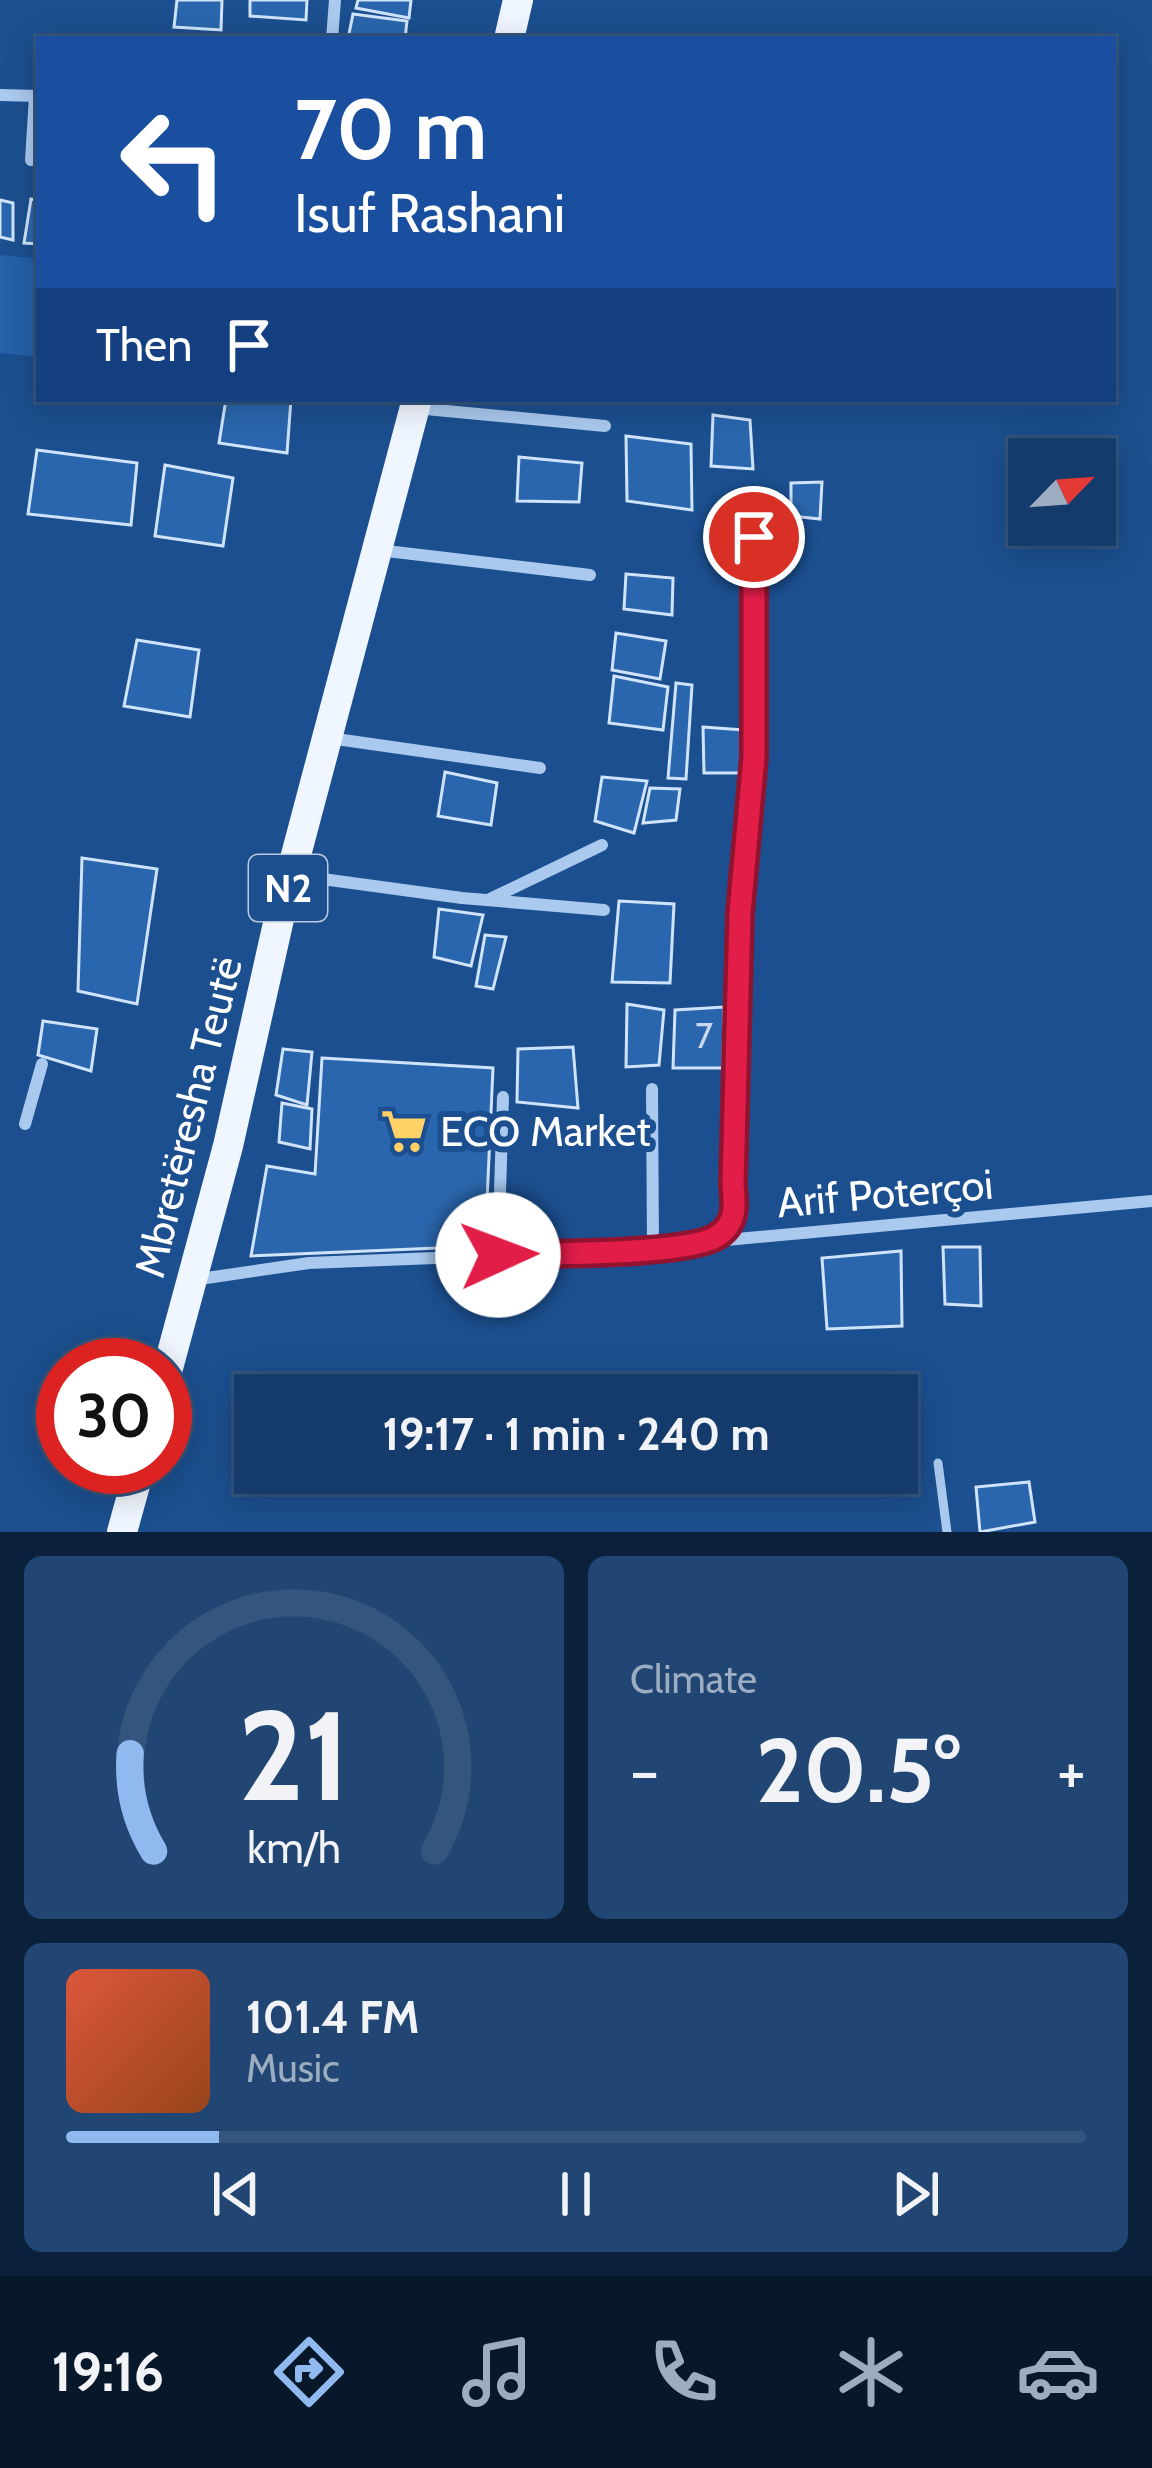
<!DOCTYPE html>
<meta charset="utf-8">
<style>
:root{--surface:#143b6b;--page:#214673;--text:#f1f3f6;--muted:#9dadc1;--line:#33557e;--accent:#90b9f0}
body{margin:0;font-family:Cabin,sans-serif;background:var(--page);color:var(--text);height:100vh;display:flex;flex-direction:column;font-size:45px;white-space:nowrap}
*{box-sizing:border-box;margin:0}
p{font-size:39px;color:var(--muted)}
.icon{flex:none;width:66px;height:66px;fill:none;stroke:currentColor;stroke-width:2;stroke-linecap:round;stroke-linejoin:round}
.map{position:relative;height:1532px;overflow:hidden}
.drawer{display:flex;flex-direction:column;gap:24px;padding:24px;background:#0b203b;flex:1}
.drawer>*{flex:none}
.top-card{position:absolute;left:36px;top:36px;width:1080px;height:366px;border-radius:0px;box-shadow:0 6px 30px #0003,0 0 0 3px var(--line);background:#1a4fa0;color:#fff;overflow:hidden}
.needle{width:78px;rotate:65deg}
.buttons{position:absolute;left:1008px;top:438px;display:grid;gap:24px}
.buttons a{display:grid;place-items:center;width:108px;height:108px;border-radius:0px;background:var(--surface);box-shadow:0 6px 30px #0003,0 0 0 3px var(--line);font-size:60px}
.speed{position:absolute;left:36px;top:1338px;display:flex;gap:24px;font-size:60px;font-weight:700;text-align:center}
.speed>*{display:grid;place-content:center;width:156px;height:156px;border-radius:50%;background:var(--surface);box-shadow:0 6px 30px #0003,0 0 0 3px var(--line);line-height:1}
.speed .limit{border:18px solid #d22;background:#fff;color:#111}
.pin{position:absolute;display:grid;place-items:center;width:102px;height:102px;color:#fff;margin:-51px;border:6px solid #fff;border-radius:50%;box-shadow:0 3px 12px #0007}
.me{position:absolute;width:132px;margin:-66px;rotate:88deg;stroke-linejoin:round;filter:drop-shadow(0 0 9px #0008)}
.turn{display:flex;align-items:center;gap:42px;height:252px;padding:0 60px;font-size:54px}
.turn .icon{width:156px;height:156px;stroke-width:2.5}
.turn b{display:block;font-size:84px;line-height:102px}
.then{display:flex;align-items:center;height:114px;padding:0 60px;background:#0003;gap:24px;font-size:45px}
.big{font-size:90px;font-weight:800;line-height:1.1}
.drawer .widget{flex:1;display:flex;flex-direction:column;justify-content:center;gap:18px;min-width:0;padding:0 42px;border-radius:18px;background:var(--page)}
.drawer .dial{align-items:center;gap:0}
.dial svg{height:312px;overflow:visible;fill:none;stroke:var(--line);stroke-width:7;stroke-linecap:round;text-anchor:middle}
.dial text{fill:var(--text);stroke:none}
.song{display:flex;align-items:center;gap:36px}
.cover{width:144px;height:144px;border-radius:18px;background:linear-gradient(135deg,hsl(10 70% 55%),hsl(20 70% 35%))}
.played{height:12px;border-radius:6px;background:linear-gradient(90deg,var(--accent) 15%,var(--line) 15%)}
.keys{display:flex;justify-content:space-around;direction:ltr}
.heat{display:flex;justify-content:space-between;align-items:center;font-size:66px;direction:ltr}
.drawer .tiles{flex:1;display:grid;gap:24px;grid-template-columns:1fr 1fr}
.widget:last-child{grid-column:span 2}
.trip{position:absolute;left:234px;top:1374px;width:684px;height:120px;border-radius:0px;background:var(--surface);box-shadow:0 6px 30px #0003,0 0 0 3px var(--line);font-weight:800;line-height:120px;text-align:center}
.tab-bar{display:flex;height:192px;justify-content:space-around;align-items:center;background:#08182b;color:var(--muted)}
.tab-bar .icon{width:84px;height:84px}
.tab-bar .on{color:var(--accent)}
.tab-bar b{font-size:54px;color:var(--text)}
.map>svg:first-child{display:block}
.green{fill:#2461a8}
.building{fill:#2a66ad;stroke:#cfe3fa;stroke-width:3}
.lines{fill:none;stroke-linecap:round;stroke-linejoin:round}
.lane{stroke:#a9c9ee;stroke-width:9}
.street{stroke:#a9c9ee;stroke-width:12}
.primary{stroke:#f0f6ff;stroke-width:30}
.route-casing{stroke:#92132f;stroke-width:30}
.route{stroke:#e11d48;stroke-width:21}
.labels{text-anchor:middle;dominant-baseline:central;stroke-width:12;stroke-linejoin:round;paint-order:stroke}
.number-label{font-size:36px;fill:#cad9ea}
.shield{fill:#1b4f8f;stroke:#bbcadd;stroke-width:3}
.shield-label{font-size:39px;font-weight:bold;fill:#fff}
.street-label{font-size:42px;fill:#fff;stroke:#1b4f8f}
.poi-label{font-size:42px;fill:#fff;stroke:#1b4f8f;text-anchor:start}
</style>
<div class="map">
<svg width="1152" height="1532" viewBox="0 0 1152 1532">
<rect width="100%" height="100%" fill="#1b4f8f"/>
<path class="green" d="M0,255L39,259V357L0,353Z"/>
<g class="building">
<path d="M177,0H222L221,30L174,27Z"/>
<path d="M250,0H307L306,20L250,16Z"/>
<path d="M358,0H411L409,18L356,8Z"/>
<path d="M353,14L407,21L405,39H348Z"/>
<path d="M31,199L39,201V244L24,243Z"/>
<path d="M0,200L13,203V240L0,237Z"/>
<path d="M226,399H291L287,453L219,443Z"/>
<path d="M713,415L750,420L753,469L711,466Z"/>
<path d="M626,436L691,444L692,510L627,501Z"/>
<path d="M37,450L137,463L131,525L28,514Z"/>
<path d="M519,457L582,463L579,502L517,501Z"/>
<path d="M165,465L233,478L223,546L155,536Z"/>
<path d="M822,482L820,519L791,516V483Z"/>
<path d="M626,574L673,578L672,615L624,609Z"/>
<path d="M616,633L666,641L660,679L612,670Z"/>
<path d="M137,640L199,650L190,717L124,706Z"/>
<path d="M614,676L668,687L663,730L609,723Z"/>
<path d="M676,683L692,685L686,779L668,778Z"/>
<path d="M703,727L743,730L744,773H704Z"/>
<path d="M445,772L497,783L491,825L438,816Z"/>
<path d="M602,777L647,781L634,833L595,821Z"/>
<path d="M650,788L680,789L676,820L643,823Z"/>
<path d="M82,858L157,869L137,1004L78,991Z"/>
<path d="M619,901L674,904L670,983L612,982Z"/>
<path d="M439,909L483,915L471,966L434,957Z"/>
<path d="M485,935L506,937L493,989L476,986Z"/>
<path d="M627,1004L664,1010L659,1065L626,1067Z"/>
<path d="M724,1007L723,1068H673L675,1010Z"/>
<path d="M43,1021L97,1029L91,1071L38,1055Z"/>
<path d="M573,1047L578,1108L517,1102L518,1049Z"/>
<path d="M283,1049L312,1052L307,1105L276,1095Z"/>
<path d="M322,1058L493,1068L485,1246L251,1256L267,1166L315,1174Z"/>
<path d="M282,1103L312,1109L310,1149L279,1142Z"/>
<path d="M943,1247H980L981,1306L945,1304Z"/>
<path d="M901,1251L902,1326L827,1329L822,1258Z"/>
<path d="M1029,1482L1035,1522L980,1532L976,1487Z"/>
</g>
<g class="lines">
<path class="lane" d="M938,1463L947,1532"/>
<g class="street">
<path d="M332,39L335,0"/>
<path d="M0,95L39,96"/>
<path d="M31,160L35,96"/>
<path d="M415,408L605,426"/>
<path d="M378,550L590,575"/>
<path d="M329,738L540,768"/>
<path d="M293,875L462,898L604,910"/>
<path d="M490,899L602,845"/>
<path d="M652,1089L653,1249"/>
<path d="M25,1124L42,1064"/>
<path d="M712,1239C734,1226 736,1209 733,1185L740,913L754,757V537"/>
<path d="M498,1255L503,1097"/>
<path d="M193,1280L309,1263L685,1248L705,1242L1152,1201"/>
</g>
<g class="primary">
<path d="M509,39L518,0"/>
<path d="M165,1379L228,1146L279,919L417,399"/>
<path d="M122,1532L140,1467"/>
</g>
</g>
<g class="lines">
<g class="route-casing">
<path id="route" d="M498,1255C541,1253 691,1256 719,1235C737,1222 735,1205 733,1185L740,913L754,757V537"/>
</g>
<use href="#route" class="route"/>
</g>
<defs>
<g id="supermarket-bare" transform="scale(3.6)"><path d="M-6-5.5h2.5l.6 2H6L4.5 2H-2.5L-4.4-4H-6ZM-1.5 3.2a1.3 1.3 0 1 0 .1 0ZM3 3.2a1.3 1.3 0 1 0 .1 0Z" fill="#ffd166" stroke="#1b4f8f" stroke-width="2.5" paint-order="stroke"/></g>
</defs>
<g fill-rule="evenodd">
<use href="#supermarket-bare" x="404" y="1131"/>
</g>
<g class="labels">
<g class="number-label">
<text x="704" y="1035">7</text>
</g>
<rect class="shield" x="249" y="855" width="78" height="66" rx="9"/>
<g class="shield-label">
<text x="288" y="888">N2</text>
</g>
<g class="street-label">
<text transform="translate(188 1117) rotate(-76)">Mbretëresha Teutë</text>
<text transform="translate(885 1193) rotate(-5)">Arif Poterçoi</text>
</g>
<g class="poi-label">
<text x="440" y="1131">ECO Market</text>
</g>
</g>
</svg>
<div class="buttons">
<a><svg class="needle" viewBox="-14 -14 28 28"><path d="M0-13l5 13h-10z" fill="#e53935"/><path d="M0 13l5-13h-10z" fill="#9dadc1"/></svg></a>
</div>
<div class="speed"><div class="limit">30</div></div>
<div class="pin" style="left:754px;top:537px;background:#d93025"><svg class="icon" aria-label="arrive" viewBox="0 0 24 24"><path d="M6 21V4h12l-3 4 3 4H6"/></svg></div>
<svg class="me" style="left:498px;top:1255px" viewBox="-20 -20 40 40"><circle r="19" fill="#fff"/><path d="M0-13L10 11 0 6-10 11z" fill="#e11d48"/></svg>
<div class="trip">19:17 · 1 min · 240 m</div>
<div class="top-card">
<div class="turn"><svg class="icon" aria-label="left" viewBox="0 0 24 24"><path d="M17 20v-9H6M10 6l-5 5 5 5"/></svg><div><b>70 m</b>Isuf Rashani</div></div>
<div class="then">Then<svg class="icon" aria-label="arrive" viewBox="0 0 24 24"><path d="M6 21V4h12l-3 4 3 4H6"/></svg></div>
</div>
</div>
<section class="drawer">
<div class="tiles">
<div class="widget dial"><svg viewBox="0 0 100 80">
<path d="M14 69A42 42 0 1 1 86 69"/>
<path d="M14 69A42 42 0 0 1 8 44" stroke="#90b9f0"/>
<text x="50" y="56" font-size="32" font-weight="700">21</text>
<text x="50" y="72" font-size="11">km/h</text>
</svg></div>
<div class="widget"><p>Climate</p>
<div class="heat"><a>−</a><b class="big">20.5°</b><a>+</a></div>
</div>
<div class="widget">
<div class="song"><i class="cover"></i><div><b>101.4 FM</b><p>Music</p></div></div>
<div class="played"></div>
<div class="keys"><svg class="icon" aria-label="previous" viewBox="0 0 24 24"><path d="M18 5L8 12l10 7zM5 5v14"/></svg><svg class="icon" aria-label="pause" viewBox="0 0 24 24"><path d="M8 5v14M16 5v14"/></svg><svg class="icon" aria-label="next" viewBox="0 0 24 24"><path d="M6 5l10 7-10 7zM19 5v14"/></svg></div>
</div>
</div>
</section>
<nav class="tab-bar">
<b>19:16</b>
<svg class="icon on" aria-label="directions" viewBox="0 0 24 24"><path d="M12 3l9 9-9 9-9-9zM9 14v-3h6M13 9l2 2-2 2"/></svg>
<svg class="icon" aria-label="music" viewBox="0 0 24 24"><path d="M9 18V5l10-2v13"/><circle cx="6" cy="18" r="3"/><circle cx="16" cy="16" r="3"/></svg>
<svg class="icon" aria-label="phone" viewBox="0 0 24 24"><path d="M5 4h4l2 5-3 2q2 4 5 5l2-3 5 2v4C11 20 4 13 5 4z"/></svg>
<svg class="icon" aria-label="climate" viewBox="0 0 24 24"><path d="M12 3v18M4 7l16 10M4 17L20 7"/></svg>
<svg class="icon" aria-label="car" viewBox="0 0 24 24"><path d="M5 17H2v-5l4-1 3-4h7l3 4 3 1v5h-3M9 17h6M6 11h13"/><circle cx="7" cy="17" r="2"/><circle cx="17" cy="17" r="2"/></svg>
</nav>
